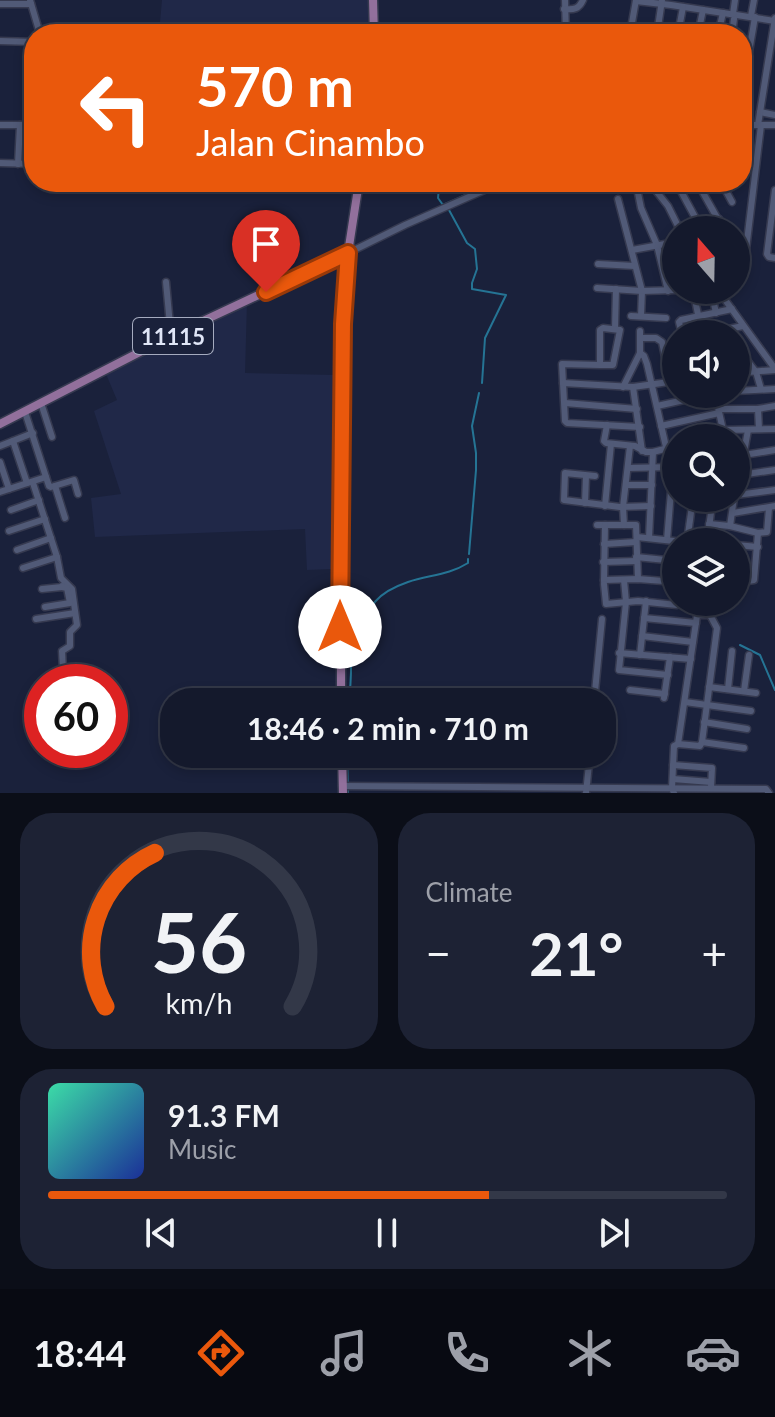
<!DOCTYPE html>
<meta charset="utf-8">
<style>
:root{--surface:#14192c;--page:#1d2234;--text:#f1f3f6;--muted:#9da0a9;--line:#333848;--accent:#ea580c}
body{margin:0;font-family:Lato,sans-serif;background:var(--page);color:var(--text);height:100vh;display:flex;flex-direction:column;font-size:30px;white-space:nowrap}
*{box-sizing:border-box;margin:0}
p{font-size:26px;color:var(--muted)}
.icon{flex:none;width:44px;height:44px;fill:none;stroke:currentColor;stroke-width:2;stroke-linecap:round;stroke-linejoin:round}
.map{position:relative;height:793px;overflow:hidden}
.sheet{display:flex;flex-direction:column;gap:20px;padding:20px;background:#0b0e18;flex:1}
.sheet>*{flex:none}
.banner{position:absolute;left:24px;top:24px;width:728px;height:168px;border-radius:32px;box-shadow:0 4px 12px #0003,0 0 0 2px var(--line);background:#ea580c;color:#fff;overflow:hidden}
.needle{width:52px;rotate:340deg}
.tools{position:absolute;left:662px;top:216px;display:grid;gap:16px}
.tools a{display:grid;place-items:center;width:88px;height:88px;border-radius:50%;background:var(--surface);box-shadow:0 4px 12px #0003,0 0 0 2px var(--line);font-size:40px}
.speed{position:absolute;left:24px;top:664px;display:flex;gap:16px;font-size:40px;font-weight:700;text-align:center}
.speed>*{display:grid;place-content:center;width:104px;height:104px;border-radius:50%;background:var(--surface);box-shadow:0 4px 12px #0003,0 0 0 2px var(--line);line-height:1}
.speed .limit{border:12px solid #d22;background:#fff;color:#111}
.pin{position:absolute;display:grid;place-items:center;width:68px;height:68px;color:#fff;margin:-82px -34px;border-radius:50% 50% 50% 0;rotate:-45deg;box-shadow:0 0 8px #0007}
.pin .icon{rotate:45deg}
.me{position:absolute;width:88px;margin:-44px;rotate:0deg;stroke-linejoin:round;filter:drop-shadow(0 0 6px #0008)}
.turn{display:flex;align-items:center;gap:28px;height:168px;padding:0 40px;font-size:36px}
.turn .icon{width:104px;height:104px;stroke-width:2.5}
.turn b{display:block;font-size:56px;line-height:68px}
.big{font-size:60px;font-weight:700;line-height:1.1}
.sheet .card{flex:1;display:flex;flex-direction:column;justify-content:center;gap:12px;min-width:0;padding:0 28px;border-radius:32px;background:var(--page)}
.sheet .dial{align-items:center;gap:0}
.dial svg{height:208px;overflow:visible;fill:none;stroke:var(--line);stroke-width:7;stroke-linecap:round;text-anchor:middle}
.dial text{fill:var(--text);stroke:none}
.song{display:flex;align-items:center;gap:24px}
.cover{width:96px;height:96px;border-radius:12px;background:linear-gradient(135deg,hsl(160 70% 55%),hsl(230 70% 35%))}
.played{height:8px;border-radius:4px;background:linear-gradient(90deg,var(--accent) 65%,var(--line) 65%)}
.keys{display:flex;justify-content:space-around;direction:ltr}
.heat{display:flex;justify-content:space-between;align-items:center;font-size:44px;direction:ltr}
.sheet .tiles{flex:1;display:grid;gap:20px;grid-template-columns:1fr 1fr}
.card:last-child{grid-column:span 2}
.trip{position:absolute;left:160px;top:688px;width:456px;height:80px;border-radius:32px;background:var(--surface);box-shadow:0 4px 12px #0003,0 0 0 2px var(--line);font-weight:700;line-height:80px;text-align:center}
.tab-bar{display:flex;height:128px;justify-content:space-around;align-items:center;background:#080a12;color:var(--muted)}
.tab-bar .icon{width:56px;height:56px}
.tab-bar .selected{color:var(--accent)}
.tab-bar b{font-size:36px;color:var(--text)}
.map>svg:first-child{display:block}
.built{fill:#202848}
.lines{fill:none;stroke-linecap:round;stroke-linejoin:round}
.stream{stroke:#257494;stroke-width:2}
.minor-casing{stroke:#363a50;stroke-width:9}
.major-casing{stroke:#363a50;stroke-width:11}
.minor{stroke:#515a77;stroke-width:6}
.major{stroke:#92709c;stroke-width:8}
.route-casing{stroke:#983908;stroke-width:20}
.route{stroke:#ea580c;stroke-width:14}
.labels{text-anchor:middle;dominant-baseline:central;stroke-width:8;stroke-linejoin:round;paint-order:stroke}
.shield{fill:#1a213b;stroke:#a5abbf;stroke-width:2}
.shield-label{font-size:22px;font-weight:bold;fill:#e0e6f7}
</style>
<div class="map">
<svg width="775" height="793" viewBox="0 0 775 793">
<rect width="100%" height="100%" fill="#1a213b"/>
<g class="built">
<path d="M162,0H369L370,34H159Z"/>
<path d="M247,301L245,373L334,375L331,569L307,570L305,529L95,537L91,498L121,494L94,411L117,400L106,374Z"/>
</g>
<g class="lines">
<g class="stream">
<path d="M443,182L439,187L438,198L443,205"/>
<path d="M443,205L495,182"/>
<path d="M449,210L467,243L475,249L477,269L472,283V289L506,295L485,338L482,383"/>
<path d="M469,554L476,470V453L472,426L479,393"/>
<path d="M740,645L760,655L775,690"/>
<path d="M348,702C352,685 351,669 351,652C352,645 356,640 358,634C370,605 376,593 408,582C429,575 449,575 468,563V559"/>
<path d="M347,754L348,793"/>
</g>
<g class="minor-casing">
<g id="minor">
<path d="M30,0L40,34"/>
<path d="M565,0L566,34"/>
<path d="M636,1L671,5L775,21"/>
<path d="M0,4H31"/>
<path d="M564,9C574,10 579,9 583,0"/>
<path d="M733,14L735,0"/>
<path d="M751,16L754,0"/>
<path d="M630,34L636,0"/>
<path d="M657,34L662,0"/>
<path d="M678,34L683,7"/>
<path d="M698,34L703,10"/>
<path d="M718,34L723,13"/>
<path d="M732,34L734,19"/>
<path d="M0,41L34,42"/>
<path d="M742,52H749L755,17"/>
<path d="M760,112L775,115"/>
<path d="M0,125H34"/>
<path d="M742,125H775"/>
<path d="M758,125L775,18"/>
<path d="M0,163L34,164"/>
<path d="M18,164L20,125"/>
<path d="M649,182L668,206L680,230"/>
<path d="M676,182L702,230"/>
<path d="M697,182L724,230"/>
<path d="M721,182L732,202"/>
<path d="M775,190L767,254L769,257L775,258"/>
<path d="M638,193L641,208L657,245L668,291"/>
<path d="M618,199L642,291L641,316"/>
<path d="M704,230L719,219"/>
<path d="M632,250L676,242"/>
<path d="M348,253L405,225L503,182"/>
<path d="M745,258L761,125"/>
<path d="M598,264L635,266"/>
<path d="M166,282L171,336"/>
<path d="M597,288L642,291L676,290"/>
<path d="M693,290L702,334"/>
<path d="M711,290L716,313"/>
<path d="M718,290L775,369"/>
<path d="M631,316L666,318"/>
<path d="M615,328L616,289"/>
<path d="M682,334L679,322L681,320L732,309"/>
<path d="M705,334L743,326"/>
<path d="M641,338H656L662,342L670,382"/>
<path d="M736,346L756,372L761,389"/>
<path d="M640,353L644,356L647,364L666,447"/>
<path d="M600,365H613L620,330L603,328L600,330V365L562,364L565,421L567,423L640,427"/>
<path d="M736,373L775,370"/>
<path d="M563,383L633,387L676,381"/>
<path d="M623,387L640,353V331"/>
<path d="M633,387L642,451"/>
<path d="M736,391L775,389"/>
<path d="M715,394L723,430L722,438"/>
<path d="M41,403L52,437"/>
<path d="M565,403L637,409"/>
<path d="M657,406L711,394"/>
<path d="M719,409H758L759,429"/>
<path d="M758,409L775,406"/>
<path d="M607,425L604,441L606,443L635,446L646,452H653"/>
<path d="M661,426L719,413"/>
<path d="M723,430L775,429"/>
<path d="M706,438L722,434"/>
<path d="M13,441L27,483"/>
<path d="M0,446L33,433"/>
<path d="M744,455L775,450"/>
<path d="M0,462L9,489"/>
<path d="M628,468L673,467L667,540"/>
<path d="M740,475L775,470"/>
<path d="M595,476L565,473L564,500L620,507L651,506"/>
<path d="M46,477L49,486L51,487L74,480L78,494"/>
<path d="M33,483L57,557L61,578L72,589L77,625L70,632V646L62,651L63,670"/>
<path d="M626,485H652"/>
<path d="M55,486L65,518"/>
<path d="M736,488L740,475L748,430"/>
<path d="M0,492L46,477L25,412"/>
<path d="M736,495L775,490"/>
<path d="M585,503L586,476"/>
<path d="M605,506L611,444"/>
<path d="M11,510L39,500"/>
<path d="M733,513L775,506"/>
<path d="M709,524L730,526L758,533"/>
<path d="M597,525H636L638,579"/>
<path d="M624,525L623,507L630,446"/>
<path d="M730,526L734,498"/>
<path d="M9,531L45,519"/>
<path d="M758,533L767,532L769,508"/>
<path d="M637,537L683,542"/>
<path d="M649,538L653,452L676,446"/>
<path d="M687,542L693,498"/>
<path d="M707,542L713,498"/>
<path d="M604,544L636,542"/>
<path d="M736,545L758,547"/>
<path d="M17,550L51,538"/>
<path d="M636,557L676,561"/>
<path d="M603,562L637,561"/>
<path d="M23,568L57,557"/>
<path d="M736,576L740,546"/>
<path d="M604,580L638,579L676,582"/>
<path d="M624,580L626,602L619,670L668,675"/>
<path d="M604,581L605,525"/>
<path d="M736,583L754,580L758,533"/>
<path d="M604,584L606,604L638,601L677,605"/>
<path d="M42,589L62,587V586"/>
<path d="M45,607L70,603L67,588L62,587"/>
<path d="M697,615H710L724,602"/>
<path d="M644,618L696,623"/>
<path d="M36,619L75,613"/>
<path d="M642,636L693,642"/>
<path d="M619,653L691,659"/>
<path d="M640,655L646,601"/>
<path d="M709,687L756,693"/>
<path d="M728,689L732,651"/>
<path d="M630,690L665,694"/>
<path d="M744,691L749,655"/>
<path d="M664,698L670,657"/>
<path d="M594,702L602,619"/>
<path d="M685,702L751,711"/>
<path d="M704,722L747,729"/>
<path d="M702,742L744,748"/>
<path d="M678,744L700,746L702,742L717,628L710,615"/>
<path d="M673,765L712,768L711,788"/>
<path d="M673,779L711,782"/>
<path d="M342,786L766,789L769,793"/>
<path d="M586,793L590,754"/>
<path d="M674,793L672,788L674,746L678,744L699,602"/>
</g>
</g>
<g class="major-casing">
<g id="major">
<path d="M373,0L374,34"/>
<path d="M0,424L171,336L348,253"/>
<path d="M341,702V482L343,324L348,253L359,182"/>
<path d="M342,754L343,793"/>
</g>
</g>
<use href="#minor" class="minor"/>
<use href="#major" class="major"/>
</g>
<g class="lines">
<g class="route-casing">
<path id="route" d="M266,292L348,253L343,324L340,627"/>
</g>
<use href="#route" class="route"/>
</g>
<g class="labels">
<rect class="shield" x="133" y="318" width="80" height="36" rx="6"/>
<g class="shield-label">
<text x="173" y="336">11115</text>
</g>
</g>
</svg>
<div class="tools">
<a><svg class="needle" viewBox="-14 -14 28 28"><path d="M0-13l5 13h-10z" fill="#e53935"/><path d="M0 13l5-13h-10z" fill="#9da0a9"/></svg></a>
<a><svg class="icon" aria-label="sound" viewBox="0 0 24 24"><path d="M4 9h4l5-4v14l-5-4H4zM17 9q2 3 0 6"/></svg></a>
<a><svg class="icon" aria-label="search" viewBox="0 0 24 24"><circle cx="10" cy="10" r="6"/><path d="M15 15l6 6"/></svg></a>
<a><svg class="icon" aria-label="layers" viewBox="0 0 24 24"><path d="M12 4l9 5-9 5-9-5zM3 14l9 5 9-5"/></svg></a>
</div>
<div class="speed"><div class="limit">60</div></div>
<div class="pin" style="left:266px;top:292px;background:#d93025"><svg class="icon" aria-label="arrive" viewBox="0 0 24 24"><path d="M6 21V4h12l-3 4 3 4H6"/></svg></div>
<svg class="me" style="left:340px;top:627px" viewBox="-20 -20 40 40"><circle r="19" fill="#fff"/><path d="M0-13L10 11 0 6-10 11z" fill="#ea580c"/></svg>
<div class="trip">18:46 · 2 min · 710 m</div>
<div class="banner">
<div class="turn"><svg class="icon" aria-label="left" viewBox="0 0 24 24"><path d="M17 20v-9H6M10 6l-5 5 5 5"/></svg><div><b>570 m</b>Jalan Cinambo</div></div>
</div>
</div>
<section class="sheet">
<div class="tiles">
<div class="card dial"><svg viewBox="0 0 100 80">
<path d="M14 69A42 42 0 1 1 86 69"/>
<path d="M14 69A42 42 0 0 1 33 10" stroke="#ea580c"/>
<text x="50" y="56" font-size="32" font-weight="700">56</text>
<text x="50" y="72" font-size="11">km/h</text>
</svg></div>
<div class="card"><p>Climate</p>
<div class="heat"><a>−</a><b class="big">21°</b><a>+</a></div>
</div>
<div class="card">
<div class="song"><i class="cover"></i><div><b>91.3 FM</b><p>Music</p></div></div>
<div class="played"></div>
<div class="keys"><svg class="icon" aria-label="previous" viewBox="0 0 24 24"><path d="M18 5L8 12l10 7zM5 5v14"/></svg><svg class="icon" aria-label="pause" viewBox="0 0 24 24"><path d="M8 5v14M16 5v14"/></svg><svg class="icon" aria-label="next" viewBox="0 0 24 24"><path d="M6 5l10 7-10 7zM19 5v14"/></svg></div>
</div>
</div>
</section>
<nav class="tab-bar">
<b>18:44</b>
<svg class="icon selected" aria-label="directions" viewBox="0 0 24 24"><path d="M12 3l9 9-9 9-9-9zM9 14v-3h6M13 9l2 2-2 2"/></svg>
<svg class="icon" aria-label="music" viewBox="0 0 24 24"><path d="M9 18V5l10-2v13"/><circle cx="6" cy="18" r="3"/><circle cx="16" cy="16" r="3"/></svg>
<svg class="icon" aria-label="phone" viewBox="0 0 24 24"><path d="M5 4h4l2 5-3 2q2 4 5 5l2-3 5 2v4C11 20 4 13 5 4z"/></svg>
<svg class="icon" aria-label="climate" viewBox="0 0 24 24"><path d="M12 3v18M4 7l16 10M4 17L20 7"/></svg>
<svg class="icon" aria-label="car" viewBox="0 0 24 24"><path d="M5 17H2v-5l4-1 3-4h7l3 4 3 1v5h-3M9 17h6M6 11h13"/><circle cx="7" cy="17" r="2"/><circle cx="17" cy="17" r="2"/></svg>
</nav>
